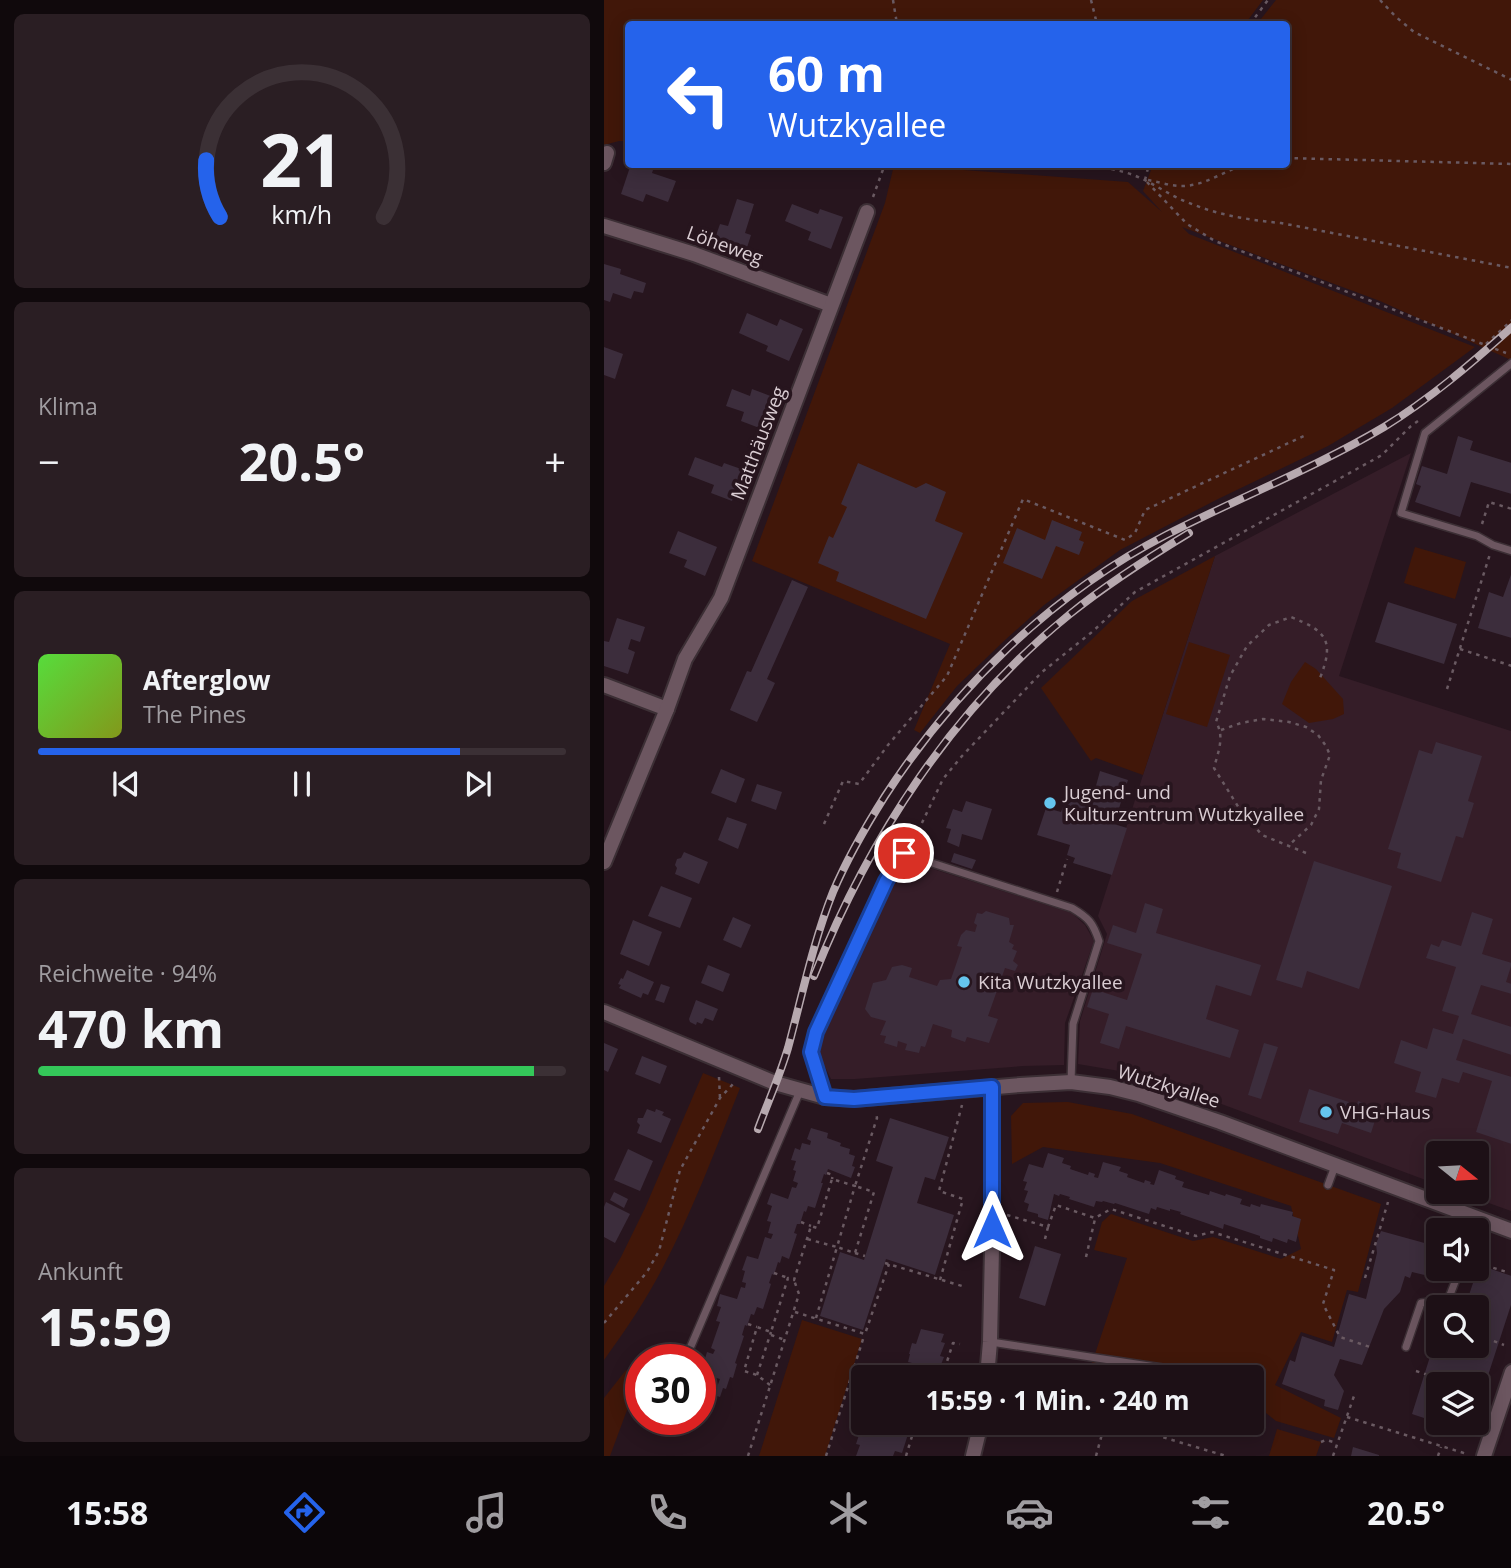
<!DOCTYPE html>
<html lang="de">
<meta charset="utf-8">
<style>
:root{--surface:#1d1016;--page:#2a1e23;--text:#f1f3f6;--muted:#a09da1;--line:#3b3035;--accent:#2563eb}
body{margin:0;font-family:"Open Sans",sans-serif;background:var(--page);color:var(--text);height:100vh;display:flex;flex-direction:column;font-size:26px;white-space:nowrap}
*{box-sizing:border-box;margin:0}
p{font-size:23px;color:var(--muted)}
.icon{flex:none;width:38px;height:38px;fill:none;stroke:currentColor;stroke-width:2;stroke-linecap:round;stroke-linejoin:round}
.map{position:relative;flex:1;overflow:hidden}
.panel{display:flex;flex-direction:column;gap:14px;padding:14px;background:#10090c;width:604px}
.panel>*{flex:none}
.banner{position:absolute;left:21px;top:21px;width:665px;height:147px;border-radius:7px;box-shadow:0 4px 18px #0003,0 0 0 2px var(--line);background:#2563eb;color:#fff;overflow:hidden}
.needle{width:46px;rotate:108deg}
.fabs{position:absolute;left:822px;top:1141px;display:grid;gap:14px}
.fabs a{display:grid;place-items:center;width:63px;height:63px;border-radius:7px;background:var(--surface);box-shadow:0 4px 18px #0003,0 0 0 2px var(--line);font-size:35px}
.speed{position:absolute;left:21px;top:1344px;display:flex;gap:14px;font-size:35px;font-weight:700;text-align:center}
.speed>*{display:grid;place-content:center;width:91px;height:91px;border-radius:50%;background:var(--surface);box-shadow:0 4px 18px #0003,0 0 0 2px var(--line);line-height:1}
.speed .limit{border:10px solid #d22;background:#fff;color:#111}
.pin{position:absolute;display:grid;place-items:center;width:60px;height:60px;color:#fff;margin:-30px;border:4px solid #fff;border-radius:50%;box-shadow:0 2px 7px #0007}
.me{position:absolute;width:77px;margin:-38px;rotate:0deg;stroke-linejoin:round;filter:drop-shadow(0 0 5px #0008)}
.turn{display:flex;align-items:center;gap:24px;height:147px;padding:0 28px;font-size:32px}
.turn .icon{width:91px;height:91px;stroke-width:2.5}
.turn b{display:block;font-size:49px;line-height:60px}
.big{font-size:52px;font-weight:700;line-height:1.1}
.panel .card{flex:1;display:flex;flex-direction:column;justify-content:center;gap:10px;min-width:0;padding:0 24px;border-radius:10px;background:var(--page)}
.panel .dial{align-items:center;gap:0}
.dial svg{height:182px;overflow:visible;fill:none;stroke:var(--line);stroke-width:7;stroke-linecap:round;text-anchor:middle}
.dial text{fill:var(--text);stroke:none}
.song{display:flex;align-items:center;gap:21px}
.cover{width:84px;height:84px;border-radius:10px;background:linear-gradient(135deg,hsl(110 70% 55%),hsl(70 70% 35%))}
.played{height:7px;border-radius:4px;background:linear-gradient(90deg,var(--accent) 80%,var(--line) 80%)}
.keys{display:flex;justify-content:space-around;direction:ltr}
.heat{display:flex;justify-content:space-between;align-items:center;font-size:38px;direction:ltr}
.charge{height:10px;border-radius:5px;background:linear-gradient(90deg,#34c759 94%,var(--line) 0)}
.trip{position:absolute;left:247px;top:1365px;width:413px;height:70px;border-radius:7px;background:var(--surface);box-shadow:0 4px 18px #0003,0 0 0 2px var(--line);font-weight:700;line-height:70px;text-align:center}
.tabs{display:flex;height:112px;justify-content:space-around;align-items:center;background:#0c0609;color:var(--muted)}
.tabs .icon{width:49px;height:49px}
.tabs .current{color:var(--accent)}
.tabs b{font-size:32px;color:var(--text)}
main{display:flex;flex:1;min-height:0}
.map>svg:first-child{display:block}
.built{fill:#351d28}
.green{fill:#411709}
.building{fill:#3c2d3c}
.lines{fill:none;stroke-linecap:round;stroke-linejoin:round}
.lane-casing{stroke:#3c2f35;stroke-width:10}
.street-casing{stroke:#3c2f35;stroke-width:18}
.path{stroke:#6a5a62;stroke-width:2.5;stroke-dasharray:3.5 5;stroke-linecap:butt}
.lane{stroke:#6c5660;stroke-width:7}
.street{stroke:#6c5660;stroke-width:14}
.rail-casing{stroke:#b7a9af;stroke-width:8}
.rail{stroke:#27151e;stroke-width:5;stroke-dasharray:16;stroke-linecap:butt}
.route-casing{stroke:#184099;stroke-width:18}
.route{stroke:#2563eb;stroke-width:12}
.poi-dot{fill:#65c5ee;stroke:#27151e;stroke-width:2.5}
.labels{text-anchor:middle;dominant-baseline:central;stroke-width:7;stroke-linejoin:round;paint-order:stroke}
.street-label{font-size:19px;fill:#dacdd3;stroke:#27151e}
.poi-label{font-size:19px;fill:#dacdd3;stroke:#27151e;text-anchor:start}
</style>
<main>
<section class="panel">
<div class="card dial"><svg viewBox="0 0 100 80">
<path d="M14 69A42 42 0 1 1 86 69"/>
<path d="M14 69A42 42 0 0 1 8 44" stroke="#2563eb"/>
<text x="50" y="56" font-size="32" font-weight="700">21</text>
<text x="50" y="72" font-size="11">km/h</text>
</svg></div>
<div class="card"><p>Klima</p>
<div class="heat"><a>−</a><b class="big">20.5°</b><a>+</a></div>
</div>
<div class="card">
<div class="song"><i class="cover"></i><div><b>Afterglow</b><p>The Pines</p></div></div>
<div class="played"></div>
<div class="keys"><svg class="icon" aria-label="previous" viewBox="0 0 24 24"><path d="M18 5L8 12l10 7zM5 5v14"/></svg><svg class="icon" aria-label="pause" viewBox="0 0 24 24"><path d="M8 5v14M16 5v14"/></svg><svg class="icon" aria-label="next" viewBox="0 0 24 24"><path d="M6 5l10 7-10 7zM19 5v14"/></svg></div>
</div>
<div class="card"><p>Reichweite · 94%</p><b class="big">470 km</b><div class="charge"></div></div>
<div class="card"><p>Ankunft</p><b class="big">15:59</b></div>
</section>
<div class="map">
<svg width="908" height="1456" viewBox="0 0 908 1456">
<rect width="100%" height="100%" fill="#27151e"/>
<g class="built">
<path d="M807,453L735,676L907,731V1211L854,1192H873V1153H835V1185L569,1086L527,1073L474,1064L476,1021L503,934L494,916L539,775L611,556Z"/>
<path d="M326,868L468,913L481,925L490,941L461,1023L460,1065L419,1066L251,1079H227L213,1051L288,885Z"/>
</g>
<g class="green">
<path d="M0,0H659L641,24H24V141H15L0,145Z"/>
<path d="M672,0H907V360L776,301L578,227L585,234L871,347L788,408L724,446L612,500L516,550L440,605L401,640L353,686L316,733L310,730L346,644L148,561L281,203L290,165L524,182L558,212L539,191L549,165L682,164V24H653Z"/>
<path d="M811,547L862,562L851,599L800,583Z"/>
<path d="M611,556L539,775L492,758L487,761L437,688L528,601Z"/>
<path d="M585,642L626,655L603,727L562,714Z"/>
<path d="M701,662L712,669L739,699L740,714L729,719L705,723L678,704L687,682Z"/>
<path d="M99,1073L136,1088C110,1153 85,1221 51,1282C36,1309 18,1335 0,1360V1286L17,1257L41,1208Z"/>
<path d="M464,1102L528,1114L777,1204L754,1292L743,1290L728,1342L697,1332L671,1385L737,1418L730,1438L672,1421L648,1402V1377H567L487,1366L523,1258L490,1250L498,1222L507,1214L589,1241L609,1237L677,1259L697,1249L687,1206L556,1163L439,1147L408,1164L407,1116L419,1103Z"/>
<path d="M198,1320L258,1339L221,1456H155Z"/>
<path d="M22,1370L36,1375L6,1456H0V1398Z"/>
<path d="M673,1429L717,1442L712,1456H665Z"/>
</g>
<g class="building">
<path d="M27,164H34L49,170L48,173L72,181L64,202L42,194L39,202L17,194Z"/>
<path d="M133,199L150,204L141,233L147,235L141,254L109,244L116,224L124,226Z"/>
<path d="M188,204L214,214L216,209L239,217L227,249L204,240L207,232L181,221Z"/>
<path d="M0,264L17,269L16,274L42,283L39,293L30,291L27,299L9,293L6,302L0,300Z"/>
<path d="M143,313L173,326L176,319L199,329L185,361L162,351L164,346L135,333Z"/>
<path d="M0,347L19,354L11,379L0,375Z"/>
<path d="M128,389L146,396L148,389L169,397L158,429L137,421L140,412L122,406Z"/>
<path d="M854,436L869,441L866,450L908,463V494L867,482L856,517L811,502L817,486L812,484L818,466L843,474Z"/>
<path d="M91,457L118,467L120,463L140,470L128,501L107,493L110,485L84,475Z"/>
<path d="M254,463L312,488L322,483L342,492L331,521L359,533L322,619L232,581L235,572L214,563L225,536L229,538L243,507L237,504Z"/>
<path d="M448,520L478,532L475,540L480,542L475,555L452,546L438,579L399,563L413,528L441,540Z"/>
<path d="M74,531L113,547L101,576L80,567L83,560L65,553Z"/>
<path d="M908,572V638L874,628L885,592L899,597Z"/>
<path d="M188,580L204,587L163,679L171,683L153,722L126,710L143,671L147,672Z"/>
<path d="M784,602L853,624L840,664L771,642Z"/>
<path d="M13,618L41,627L36,642L27,639L24,649L31,652L24,674L0,666V641L5,642Z"/>
<path d="M832,742L878,756L864,801L870,803L859,838L852,836L837,882L793,868L797,853L784,849L815,750L828,754Z"/>
<path d="M117,769L141,779L132,803L107,793Z"/>
<path d="M496,771L524,780L510,824L523,828L508,875L469,863L471,858L463,855L466,845L433,835L442,808L457,812L459,807L480,794L489,797Z"/>
<path d="M153,784L178,792L172,810L147,801Z"/>
<path d="M362,801L388,809L378,840L358,834L355,847L343,842L347,829L342,828L349,809L358,812Z"/>
<path d="M123,817L143,824L134,849L114,840Z"/>
<path d="M80,852L104,862L95,884L71,874L73,868L71,865L73,859L77,858Z"/>
<path d="M350,853L372,860L368,869L347,862Z"/>
<path d="M710,861L788,886L755,989L703,971L698,988L672,980Z"/>
<path d="M57,886L88,898L76,928L44,916Z"/>
<path d="M541,903L559,909L552,933L657,965L647,996L612,985L602,1019L635,1030L626,1058L522,1026L515,1049L496,1043L505,1014L483,1007L489,989L523,1000L538,954L503,943L509,925L532,933Z"/>
<path d="M382,911L405,918L406,925H410L405,942L410,945L408,949L413,951L409,961L414,965L411,971L401,968L384,1016L394,1019L385,1043L363,1037L361,1042L347,1037L348,1030L329,1024L321,1047L317,1046L315,1053L301,1050L303,1044L294,1041L293,1047L280,1043L282,1036L276,1035L282,1021L267,1017L261,1009L269,983L282,980L288,967L298,965L308,968L305,977L333,986L336,980L347,979L358,947L353,946L357,935L362,930L371,932L373,925L370,923L373,913L378,914Z"/>
<path d="M868,912L889,919L878,954L908,963L902,982L908,984V994L877,985L867,1014L908,1027V1055L859,1039L852,1060L908,1077V1144L872,1132L888,1081L859,1072L855,1083L838,1078L832,1098L811,1092L817,1072L790,1063L797,1040L823,1049L829,1028L849,1034L855,1016L838,1011L852,967L822,958L827,944L835,947L838,940L857,946Z"/>
<path d="M129,917L147,925L137,948L119,940Z"/>
<path d="M29,920L58,932L45,966L16,954Z"/>
<path d="M104,965L126,974L119,992L97,983Z"/>
<path d="M23,970L50,982L44,995L39,993L37,998L15,988L17,985L14,984L17,978L19,979Z"/>
<path d="M57,984L66,987L60,1003L51,1000Z"/>
<path d="M92,1000L114,1009L109,1021L101,1018L98,1024L93,1022L92,1025L86,1022L85,1019Z"/>
<path d="M0,1043L14,1049L4,1072L0,1070Z"/>
<path d="M660,1043L674,1047L657,1099L644,1095Z"/>
<path d="M38,1056L63,1066L56,1084L31,1074Z"/>
<path d="M705,1089L745,1102L742,1111L750,1114L754,1101L775,1108L767,1133L738,1123L734,1134L695,1122Z"/>
<path d="M43,1109L51,1112L52,1109L60,1112L58,1115L67,1119L57,1143L33,1133L36,1125L33,1122L34,1118H39Z"/>
<path d="M286,1118L345,1137L331,1180L321,1177L313,1203L350,1215L331,1275L282,1259L259,1330L216,1316L236,1252L260,1260L289,1167L272,1161Z"/>
<path d="M207,1128L224,1133L223,1138L237,1143L236,1146L246,1149L245,1154L251,1156L248,1166L251,1167L247,1178L224,1169L222,1175L220,1174L217,1183H219L211,1208L204,1206L202,1212L200,1211L196,1224H193L190,1233L193,1234L185,1259L178,1256L176,1263L174,1262L170,1275L168,1274L165,1283L167,1284L159,1309L153,1307L150,1315L147,1314L143,1326L141,1325L138,1335L140,1336L131,1363L133,1364L129,1378L126,1377L122,1389L119,1388L116,1397L110,1395L116,1379L96,1373V1366L98,1361L100,1362L103,1352L109,1354L111,1350L107,1348L116,1322L112,1321L117,1307L113,1306L116,1294L133,1299L137,1287L141,1288L142,1283L138,1282L141,1271L138,1270L143,1256L154,1259L161,1237L167,1239L169,1234L164,1233L167,1222L163,1221L168,1206L163,1204L167,1193L184,1199L188,1187L192,1188L194,1183L189,1181L192,1171L189,1170L192,1161L187,1160L191,1148L196,1150L198,1143L206,1145L207,1141L203,1139Z"/>
<path d="M24,1149L49,1161L36,1191L10,1180Z"/>
<path d="M444,1153L460,1158L458,1163L467,1166L466,1169L484,1175L485,1172L491,1174L490,1177L494,1178L499,1162L517,1167L515,1171L524,1174L523,1177L540,1183L541,1180L547,1182L546,1184L550,1185L555,1170L572,1176L571,1179L580,1182L578,1187L605,1195L606,1191L621,1196L622,1194L638,1199L636,1204L646,1207L647,1204L656,1207L657,1204L689,1212L688,1216L697,1219L692,1242L684,1239L683,1243L669,1238L668,1242L656,1238V1236L620,1224L619,1229L605,1224L576,1214L577,1212L566,1209V1211L553,1207L552,1210L547,1208L545,1214L511,1203L510,1204L499,1201L498,1202L492,1201L490,1207L465,1199L466,1197L456,1194L455,1196L450,1194L444,1220L434,1217V1214L423,1211L425,1204L420,1202L424,1191L420,1190L423,1182L419,1181L425,1164L439,1168Z"/>
<path d="M10,1192L24,1199L20,1208L6,1200Z"/>
<path d="M2,1202L26,1214L11,1243L0,1237V1207Z"/>
<path d="M777,1231L835,1247V1269H840L837,1279L808,1272L806,1278L801,1276L796,1292L780,1309L758,1365L736,1359L730,1375L740,1391L734,1410L720,1406L721,1400L678,1384L686,1360L691,1362L698,1336L730,1347L745,1294L762,1299L773,1253L772,1244Z"/>
<path d="M431,1246L457,1254L441,1306L415,1298Z"/>
<path d="M875,1265L908,1276V1302L874,1406L873,1384H835V1423L808,1414L834,1331L835,1346H873V1307H861Z"/>
<path d="M317,1329L340,1334L337,1342L341,1343L336,1356L340,1357L332,1377H302L308,1363L304,1362L306,1354H305L308,1343L312,1344Z"/>
<path d="M433,1364L449,1368L455,1377H429Z"/>
<path d="M282,1423H306L305,1428H306L298,1453L291,1451L289,1456H252L256,1445L252,1444L256,1432L273,1437L276,1427L281,1428Z"/>
<path d="M554,1423H638V1425L642,1426L637,1436L595,1427L591,1435Z"/>
<path d="M837,1423H868L865,1432Z"/>
<path d="M749,1447L775,1455V1456H747Z"/>
</g>
<g class="lines">
<g class="lane-casing">
<g id="lane">
<path d="M908,363L821,433L797,513L873,536L889,545L908,551"/>
<path d="M220,1096L207,1053L212,1032L282,882L300,854L468,908C485,918 489,923 495,941L469,1024L467,1082"/>
<path d="M724,1185L731,1166"/>
<path d="M871,1230L874,1219"/>
<path d="M387,1342L618,1377"/>
<path d="M802,1347L817,1303L844,1300L856,1269"/>
<path d="M81,1360L196,1091"/>
</g>
</g>
<g class="street-casing">
<g id="street">
<path d="M0,163L3,153"/>
<path d="M0,226L90,254L227,305"/>
<path d="M0,685L63,709"/>
<path d="M0,862L63,709L81,659L117,598L263,212"/>
<path d="M0,1012L171,1083L221,1097L250,1099L416,1085L467,1082L506,1087L534,1094L616,1122L908,1231"/>
<path d="M383,1377L386,1342L388,1248V1087"/>
<path d="M369,1456L377,1423"/>
<path d="M880,1456L908,1372"/>
</g>
</g>
<g class="path">
<path d="M289,0L293,24"/>
<path d="M487,0L493,24"/>
<path d="M776,0L792,17L810,32L908,80"/>
<path d="M646,24L664,0"/>
<path d="M682,158L908,164"/>
<path d="M414,164C448,166 488,163 520,172C543,178 562,194 583,202C613,215 645,220 677,223L908,268"/>
<path d="M541,180L545,164"/>
<path d="M544,180C555,182 567,186 578,186C602,186 622,169 644,164"/>
<path d="M543,182L583,224L611,241L902,353"/>
<path d="M269,197L281,164"/>
<path d="M882,344L908,320"/>
<path d="M878,524L885,502L908,509"/>
<path d="M856,649L908,666"/>
<path d="M843,689L886,554"/>
<path d="M617,730L637,723L659,719L685,722L702,727L714,735L722,746L726,755L717,780L715,809L707,825L684,846"/>
<path d="M220,824L239,781L255,784L284,745L343,676L419,499L521,540L531,533L541,510L704,434"/>
<path d="M305,845L316,827L339,779L358,756L438,672L488,632L531,592L778,455L807,426L818,418"/>
<path d="M702,853L658,835L635,808L610,768C614,752 621,737 612,722L626,676L643,646L665,625L687,617C722,631 731,640 716,678"/>
<path d="M453,892L463,859"/>
<path d="M115,1077L116,1098"/>
<path d="M223,1173L229,1175L228,1179"/>
<path d="M403,1215L444,1227L452,1205L491,1218L507,1209L592,1236L608,1232L730,1270L719,1304L736,1337L766,1347"/>
<path d="M197,1222L207,1226"/>
<path d="M441,1239L444,1227"/>
<path d="M251,1253L261,1256"/>
<path d="M482,1257L491,1219"/>
<path d="M281,1263L358,1286"/>
<path d="M873,1263L903,1272"/>
<path d="M170,1273L184,1278"/>
<path d="M761,1278L784,1202"/>
<path d="M336,1280L359,1199L335,1191L358,1105"/>
<path d="M191,1312L261,1334L285,1264"/>
<path d="M212,1318L233,1247L251,1253L270,1192L251,1186L273,1118L272,1113"/>
<path d="M873,1319L879,1321"/>
<path d="M0,1323L43,1272L55,1251L76,1170L116,1098L130,1083"/>
<path d="M144,1324L153,1327"/>
<path d="M167,1335L181,1340"/>
<path d="M874,1335L900,1345"/>
<path d="M812,1371L852,1384"/>
<path d="M153,1375L167,1332"/>
<path d="M338,1377L349,1343L356,1344"/>
<path d="M166,1385L153,1375L140,1371L153,1327L167,1332L184,1278L190,1280L207,1226L213,1228L228,1179L251,1186L233,1247L203,1239"/>
<path d="M743,1417L863,1454"/>
<path d="M468,1423L499,1432L538,1431L622,1456"/>
<path d="M323,1424L345,1430"/>
<path d="M717,1442L722,1440L733,1443"/>
<path d="M144,1456L195,1294L190,1280"/>
<path d="M222,1456L260,1336"/>
<path d="M302,1456L312,1423"/>
<path d="M492,1456L501,1423"/>
<path d="M729,1456L750,1396"/>
<path d="M834,1456L837,1447"/>
</g>
<use href="#lane" class="lane"/>
<use href="#street" class="street"/>
<g class="rail-casing">
<g id="rail">
<path d="M210,976C265,838 349,708 466,614C503,584 544,558 585,533"/>
<path d="M154,1129C164,1102 176,1075 184,1048C198,996 209,942 229,892C243,859 262,826 281,796C351,688 448,594 562,535C634,498 711,468 780,427C826,399 868,363 908,327"/>
</g>
</g>
<use href="#rail" class="rail"/>
</g>
<g class="lines">
<g class="route-casing">
<path id="route" d="M300,853L282,881L212,1032L207,1052L221,1097L250,1099L388,1087V1227"/>
</g>
<use href="#route" class="route"/>
</g>
<g class="poi-dot">
<circle cx="446" cy="803" r="7"/>
<circle cx="360" cy="982" r="7"/>
<circle cx="722" cy="1112" r="7"/>
</g>
<g class="labels">
<g class="street-label">
<text transform="translate(121 245) rotate(20)">Löheweg</text>
<text transform="translate(154 443) rotate(-69)">Matthäusweg</text>
<text transform="translate(565 1086) rotate(17)">Wutzkyallee</text>
</g>
<g class="poi-label">
<text x="460" y="792">Jugend- und<tspan x="460" dy="22">Kulturzentrum Wutzkyallee</tspan></text>
<text x="374" y="982">Kita Wutzkyallee</text>
<text x="736" y="1112">VHG-Haus</text>
</g>
</g>
</svg>
<div class="fabs">
<a><svg class="needle" viewBox="-14 -14 28 28"><path d="M0-13l5 13h-10z" fill="#e53935"/><path d="M0 13l5-13h-10z" fill="#a09da1"/></svg></a>
<a><svg class="icon" aria-label="sound" viewBox="0 0 24 24"><path d="M4 9h4l5-4v14l-5-4H4zM17 9q2 3 0 6"/></svg></a>
<a><svg class="icon" aria-label="search" viewBox="0 0 24 24"><circle cx="10" cy="10" r="6"/><path d="M15 15l6 6"/></svg></a>
<a><svg class="icon" aria-label="layers" viewBox="0 0 24 24"><path d="M12 4l9 5-9 5-9-5zM3 14l9 5 9-5"/></svg></a>
</div>
<div class="speed"><div class="limit">30</div></div>
<div class="pin" style="left:300px;top:853px;background:#d93025"><svg class="icon" aria-label="arrive" viewBox="0 0 24 24"><path d="M6 21V4h12l-3 4 3 4H6"/></svg></div>
<svg class="me" style="left:388px;top:1227px" viewBox="-20 -20 40 40"><path d="M0-17L14 15 0 8-14 15z" fill="#2563eb" stroke="#fff" stroke-width="4"/></svg>
<div class="trip">15:59 · 1 Min. · 240 m</div>
<div class="banner">
<div class="turn"><svg class="icon" aria-label="left" viewBox="0 0 24 24"><path d="M17 20v-9H6M10 6l-5 5 5 5"/></svg><div><b>60 m</b>Wutzkyallee</div></div>
</div>
</div>
</main>
<nav class="tabs">
<b>15:58</b>
<svg class="icon current" aria-label="directions" viewBox="0 0 24 24"><path d="M12 3l9 9-9 9-9-9zM9 14v-3h6M13 9l2 2-2 2"/></svg>
<svg class="icon" aria-label="music" viewBox="0 0 24 24"><path d="M9 18V5l10-2v13"/><circle cx="6" cy="18" r="3"/><circle cx="16" cy="16" r="3"/></svg>
<svg class="icon" aria-label="phone" viewBox="0 0 24 24"><path d="M5 4h4l2 5-3 2q2 4 5 5l2-3 5 2v4C11 20 4 13 5 4z"/></svg>
<svg class="icon" aria-label="climate" viewBox="0 0 24 24"><path d="M12 3v18M4 7l16 10M4 17L20 7"/></svg>
<svg class="icon" aria-label="car" viewBox="0 0 24 24"><path d="M5 17H2v-5l4-1 3-4h7l3 4 3 1v5h-3M9 17h6M6 11h13"/><circle cx="7" cy="17" r="2"/><circle cx="17" cy="17" r="2"/></svg>
<svg class="icon" aria-label="filters" viewBox="0 0 24 24"><path d="M4 7h16M4 17h16"/><circle cx="9" cy="7" r="2"/><circle cx="15" cy="17" r="2"/></svg>
<b>20.5°</b>
</nav>
